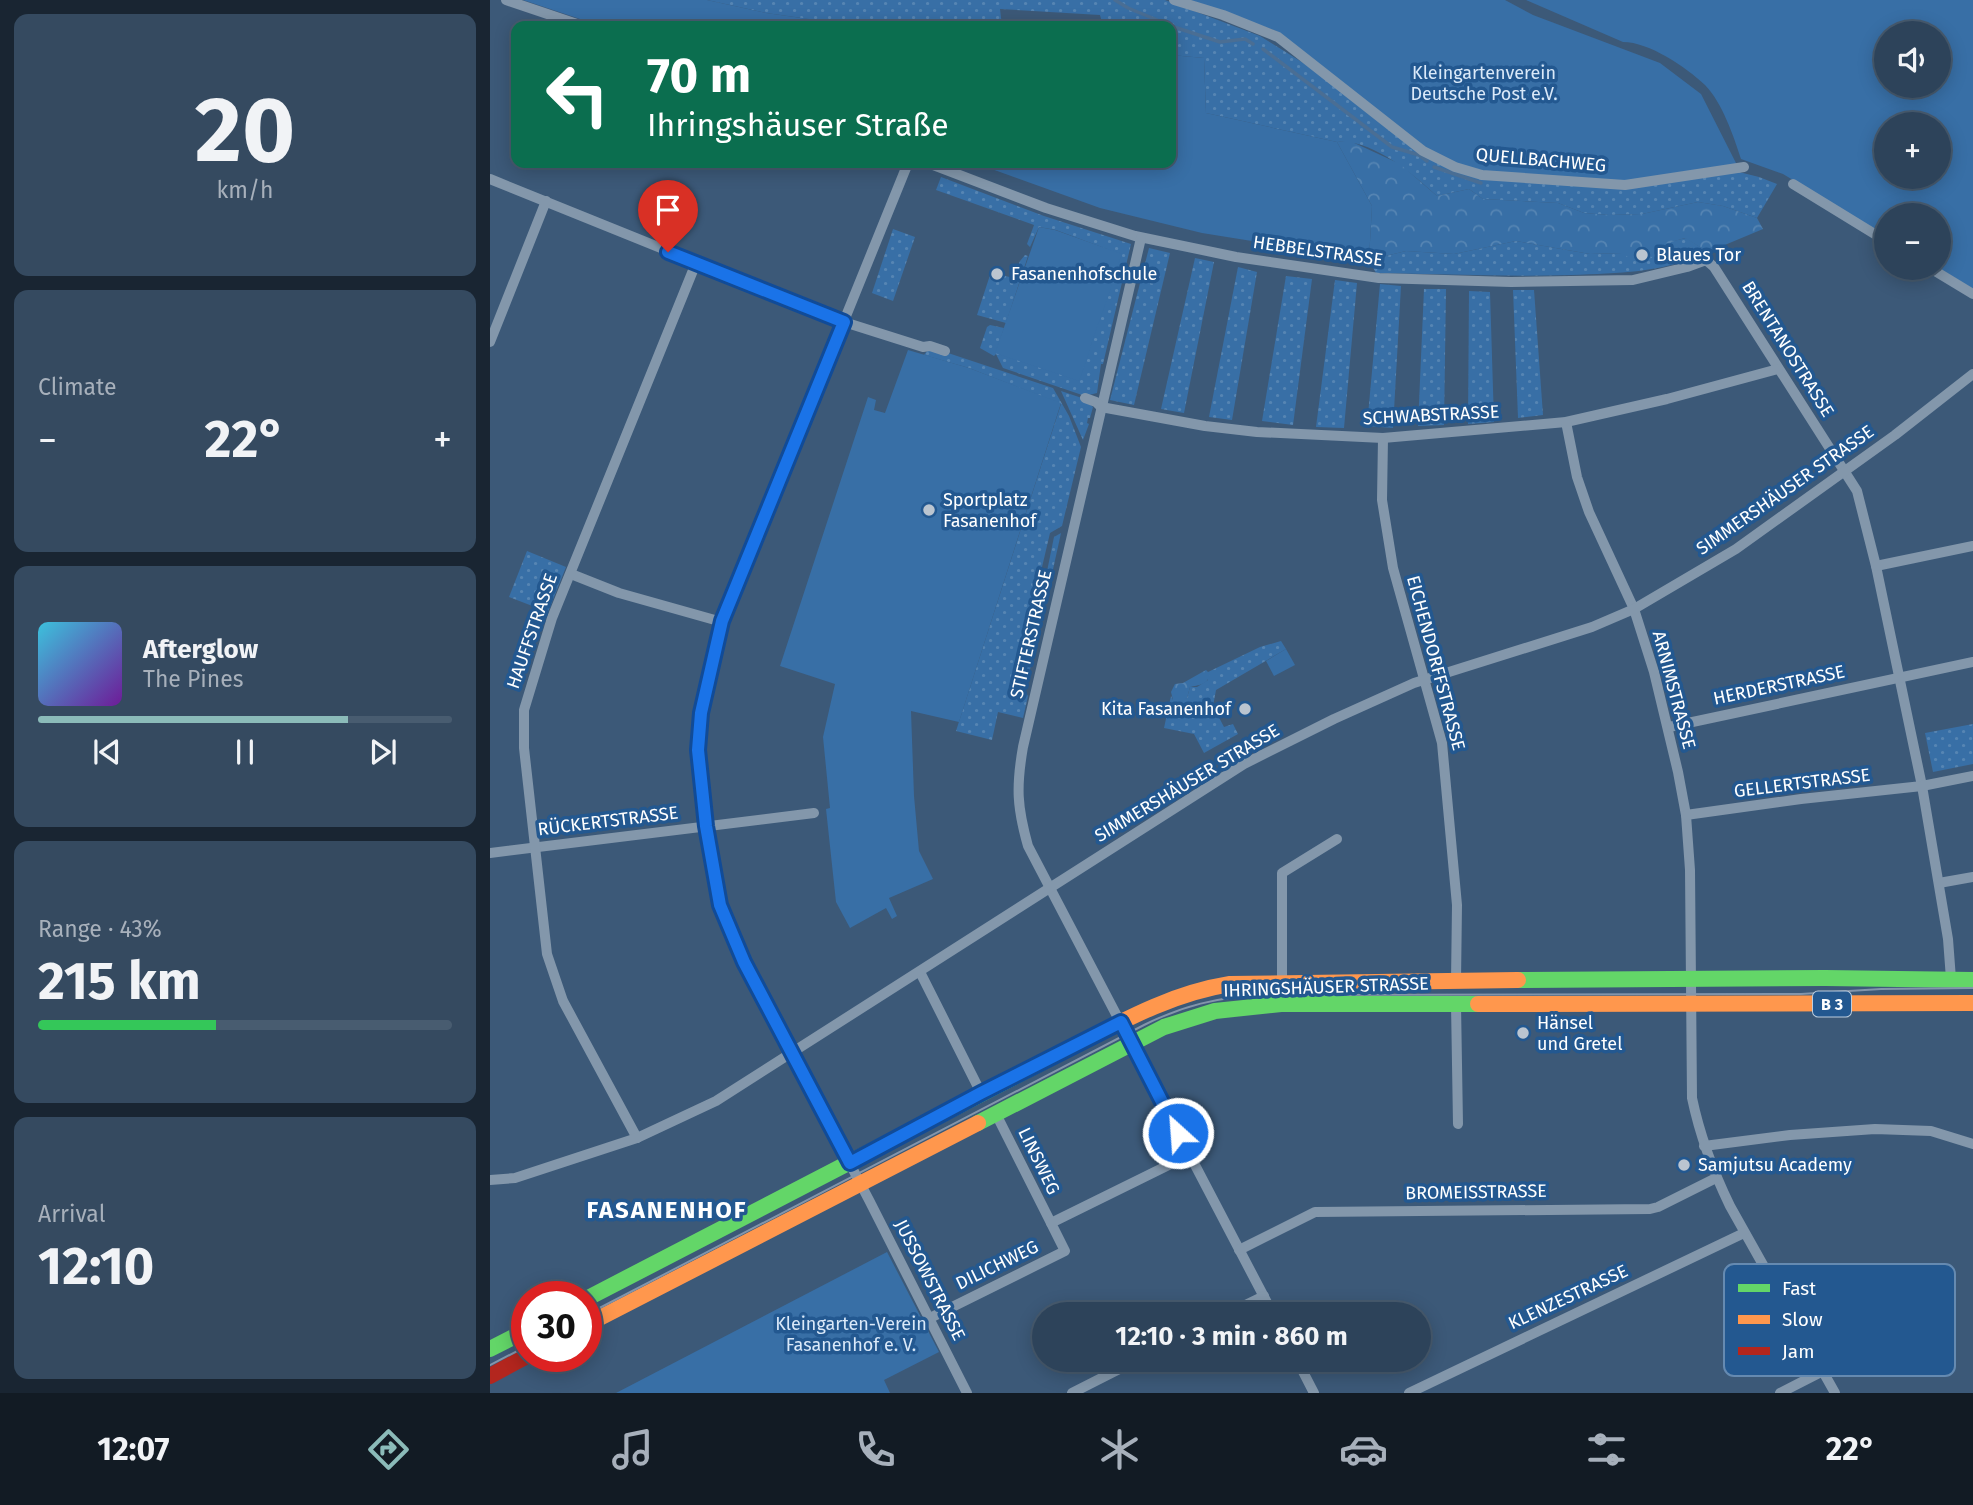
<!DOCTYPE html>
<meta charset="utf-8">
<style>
:root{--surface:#2d435a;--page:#354a60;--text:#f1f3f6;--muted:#a7b0bb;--line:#485c70;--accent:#8bbbb9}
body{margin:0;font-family:"Fira Sans",sans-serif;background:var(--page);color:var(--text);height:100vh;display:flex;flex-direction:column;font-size:26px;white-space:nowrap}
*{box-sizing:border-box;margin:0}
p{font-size:23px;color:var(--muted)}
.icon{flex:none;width:38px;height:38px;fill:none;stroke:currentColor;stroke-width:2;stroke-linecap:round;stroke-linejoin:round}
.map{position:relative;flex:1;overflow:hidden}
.sheet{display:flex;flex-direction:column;gap:14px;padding:14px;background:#192532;width:490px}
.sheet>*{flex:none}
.top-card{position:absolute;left:21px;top:21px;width:665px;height:147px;border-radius:14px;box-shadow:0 4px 18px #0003,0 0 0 2px var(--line);background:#0b6e4f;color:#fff;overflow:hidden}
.buttons{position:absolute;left:1384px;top:21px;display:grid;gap:14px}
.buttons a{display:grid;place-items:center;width:77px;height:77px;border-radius:50%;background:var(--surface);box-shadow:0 4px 18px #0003,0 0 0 2px var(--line);font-size:35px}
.speed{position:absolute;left:21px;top:1281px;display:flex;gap:14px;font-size:35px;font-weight:700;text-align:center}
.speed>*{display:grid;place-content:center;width:91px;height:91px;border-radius:50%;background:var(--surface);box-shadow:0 4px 18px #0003,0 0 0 2px var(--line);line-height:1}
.speed .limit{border:10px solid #d22;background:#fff;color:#111}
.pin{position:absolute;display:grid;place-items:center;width:60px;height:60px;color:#fff;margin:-72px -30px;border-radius:50% 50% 50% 0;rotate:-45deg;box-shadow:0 0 7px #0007}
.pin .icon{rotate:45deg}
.me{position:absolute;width:77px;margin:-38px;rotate:334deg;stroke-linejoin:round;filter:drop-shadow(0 0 5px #0008)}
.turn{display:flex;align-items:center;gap:24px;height:147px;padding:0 21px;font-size:32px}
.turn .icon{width:91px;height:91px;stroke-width:2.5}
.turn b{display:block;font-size:49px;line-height:60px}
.big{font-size:52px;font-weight:700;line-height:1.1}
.sheet .tile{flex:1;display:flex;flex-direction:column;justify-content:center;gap:10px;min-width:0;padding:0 24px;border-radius:14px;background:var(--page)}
.sheet .dial{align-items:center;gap:0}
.dial b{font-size:91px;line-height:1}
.song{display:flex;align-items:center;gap:21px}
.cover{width:84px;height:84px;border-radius:10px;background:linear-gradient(135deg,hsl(190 70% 55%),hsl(280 70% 35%))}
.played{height:7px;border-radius:4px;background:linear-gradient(90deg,var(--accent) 75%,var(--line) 75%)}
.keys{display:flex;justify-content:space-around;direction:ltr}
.heat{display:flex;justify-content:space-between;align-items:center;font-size:38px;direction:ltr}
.charge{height:10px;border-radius:5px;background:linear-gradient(90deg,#34c759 43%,var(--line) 0)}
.trip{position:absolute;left:542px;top:1302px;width:399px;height:70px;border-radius:35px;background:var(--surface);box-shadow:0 4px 18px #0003,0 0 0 2px var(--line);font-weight:700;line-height:70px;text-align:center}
.menu{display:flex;height:112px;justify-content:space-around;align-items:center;background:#121b24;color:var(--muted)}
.menu .icon{width:49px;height:49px}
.menu .active{color:var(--accent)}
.menu b{font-size:32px;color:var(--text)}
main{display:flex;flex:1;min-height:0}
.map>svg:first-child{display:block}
.grass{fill:url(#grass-dots)}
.forest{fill:url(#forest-crowns)}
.garden{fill:#386fa6;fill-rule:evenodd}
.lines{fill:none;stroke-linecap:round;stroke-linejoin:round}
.stream{stroke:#4a6e94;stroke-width:3.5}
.street{stroke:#8397ab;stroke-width:10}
.fast{stroke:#63d668;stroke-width:16}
.slow{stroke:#ff974d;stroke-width:16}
.jam{stroke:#b3261e;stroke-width:16}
.tram{stroke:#8395ab;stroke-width:2}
.route-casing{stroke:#114b97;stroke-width:18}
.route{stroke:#1a73e8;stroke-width:12}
.poi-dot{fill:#bbc5d0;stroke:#235890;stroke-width:2.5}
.labels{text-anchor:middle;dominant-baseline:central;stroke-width:7;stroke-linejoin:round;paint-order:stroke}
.shield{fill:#235890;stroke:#bdcdde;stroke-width:2}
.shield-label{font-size:16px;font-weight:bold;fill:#fff}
.park-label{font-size:18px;fill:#dae9f9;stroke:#235890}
.street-label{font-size:18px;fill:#fff;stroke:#235890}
.poi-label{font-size:18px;fill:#fff;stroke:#235890;text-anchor:start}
.district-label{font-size:24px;font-weight:bold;letter-spacing:2px;fill:#fff;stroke:#235890}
.key{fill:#235890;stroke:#658ab1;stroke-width:2}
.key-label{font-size:19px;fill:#fff}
</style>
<main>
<section class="sheet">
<div class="tile dial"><b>20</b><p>km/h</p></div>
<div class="tile"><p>Climate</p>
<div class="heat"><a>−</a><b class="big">22°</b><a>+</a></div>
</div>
<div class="tile">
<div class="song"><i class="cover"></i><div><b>Afterglow</b><p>The Pines</p></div></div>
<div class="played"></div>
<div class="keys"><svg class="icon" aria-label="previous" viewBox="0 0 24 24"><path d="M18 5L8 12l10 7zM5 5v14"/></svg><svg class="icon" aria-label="pause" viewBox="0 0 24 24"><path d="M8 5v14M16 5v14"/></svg><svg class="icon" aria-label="next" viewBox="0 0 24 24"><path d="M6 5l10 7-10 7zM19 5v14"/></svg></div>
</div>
<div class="tile"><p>Range · 43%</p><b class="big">215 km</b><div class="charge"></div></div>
<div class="tile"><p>Arrival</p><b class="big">12:10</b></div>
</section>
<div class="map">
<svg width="1483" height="1393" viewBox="0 0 1483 1393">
<defs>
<pattern id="grass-dots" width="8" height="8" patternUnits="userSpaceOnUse" patternTransform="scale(1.75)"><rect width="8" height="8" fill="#386fa6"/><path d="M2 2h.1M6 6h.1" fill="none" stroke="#5685b3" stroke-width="1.8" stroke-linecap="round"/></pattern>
<pattern id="forest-crowns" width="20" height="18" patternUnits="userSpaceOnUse" patternTransform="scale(1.75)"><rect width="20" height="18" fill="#386fa6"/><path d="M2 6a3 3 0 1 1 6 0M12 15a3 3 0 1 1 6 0" fill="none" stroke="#5685b3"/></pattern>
</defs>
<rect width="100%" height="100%" fill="#3c5978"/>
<g class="grass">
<path d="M217,0H675L770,36L815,64L1269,177L1287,184L1267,218L1233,206L1208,202L1152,214L1119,215L1094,213L1068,203L993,199L979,189L947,196C923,174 881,138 847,142L716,113L714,58L681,55V26H613L610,15L510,9L512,26H369L276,13Z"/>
<path d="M451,177L554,216L641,244L613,364H611L607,393L595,396L513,368L506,354L504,356L490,348L497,327L500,325L514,328L506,353L617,249L566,230L549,227L540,247L537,244L544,225L446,190Z"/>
<path d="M403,229L425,237L403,301L382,293Z"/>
<path d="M1196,238L1218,252C1172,273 1131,273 1081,275C1016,277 951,274 886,273L879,260L916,251L964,254L1026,241L1100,254L1132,253Z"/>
<path d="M659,248L680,253L644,405L620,400Z"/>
<path d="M535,255L538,256L516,323L487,315L501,272L523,278L530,261Z"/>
<path d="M705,258L724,262L694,413L671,409Z"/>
<path d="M748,267L767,272L742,420L719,417Z"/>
<path d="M796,276L822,279L803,425L772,421Z"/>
<path d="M845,280L867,283L854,428L826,427Z"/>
<path d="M890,284L911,286L903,428L877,426Z"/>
<path d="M934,289H956L954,425L928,426Z"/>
<path d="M1023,290H1044L1053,415L1028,418Z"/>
<path d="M979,291L1000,292L1004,422L978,424Z"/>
<path d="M440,347L563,388L579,416L591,447L572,526L560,533L526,678L538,696L533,718L508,712L502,740L466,731L571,404L479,368L434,355Z"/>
<path d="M571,391L592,398L603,407L600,418H598L597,423L599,424L593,440Z"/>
<path d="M571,533L558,592L553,591L564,537Z"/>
<path d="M37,551L76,567L58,612L19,597Z"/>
<path d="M551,597L556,598L537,683L535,685L532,679Z"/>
<path d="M791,641L796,649L726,690L723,706L734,727L743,724L748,734L714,753L704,734L674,728L681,696L683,700L697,698L700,687H707L718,680V672L770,647Z"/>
<path d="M1483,724V764L1443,772L1435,733Z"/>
</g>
<g class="forest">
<path d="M860,141L910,164L947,196L979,189L993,199L1068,203L1094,213L1119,215L1152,214L1208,202L1233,206L1267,218L1273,229L1218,252L1195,238L1164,247L1162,258L1142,260L1132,253L1100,254L1026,241L964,254L916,251L879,260L882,206L847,142Z"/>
<path d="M716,670L720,674C718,685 708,685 700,687L697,698L691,701L683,700L681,692L685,684L693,683Z"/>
</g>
<g class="garden">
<path d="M33,0H217L276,13L369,26H111Z"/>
<path d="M700,0H1015L1043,15L1170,63L1211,94L1247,165L1131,183L999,174L960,162L920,138L786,31Z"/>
<path d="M1036,0H1483V289L1449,268V215H1396V236L1293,174L1251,159C1244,137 1232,102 1215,85C1196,67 1159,42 1133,42ZM1396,33H1449V86H1396ZM1396,124H1449V177H1396Z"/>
<path d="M681,55L714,58L716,113L847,142L882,206L879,260L712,233L610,208L485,163H681Z"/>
<path d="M549,227L565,230L632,254L589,381L505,353Z"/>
<path d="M418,350L479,368L571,403L469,722L421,711L424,796L429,851L443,879L399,898L407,916L402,919L396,908L360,928L346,902L336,809L340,808L333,737L345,684L290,666L378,397L386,400L384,410L395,413Z"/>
<path d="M796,649L805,665L784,676L776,661Z"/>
<path d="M397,1252L449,1352L394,1380L400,1393H126Z"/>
</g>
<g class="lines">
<g class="stream">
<path d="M625,0L638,8L684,27L730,42L755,39L763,44"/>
<path d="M773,49L902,147L929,155L937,161"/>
<path d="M944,167L991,183"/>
</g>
<g class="street">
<path d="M16,0L93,26"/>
<path d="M684,0L733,15L788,37L933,151L965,167L992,175L1135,185L1254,167"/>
<path d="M418,163L232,622L211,713L208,750L216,826L230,905L254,962L379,1200L477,1393"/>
<path d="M438,163L556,208L645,236L746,257L889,278L1021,282L1143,280L1197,267L1216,260L1224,267L1367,491L1386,566L1432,786L1458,939L1461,979"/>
<path d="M0,179L354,322L433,347L440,346L455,351"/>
<path d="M1303,184L1396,241"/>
<path d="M651,238L533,747C526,787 527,807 538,846L783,1314"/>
<path d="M1440,268L1483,294"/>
<path d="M0,342L56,201"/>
<path d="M595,398L606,402L611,407L715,426L767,432L893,438L1076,422L1177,399L1288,369"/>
<path d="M1076,422L1087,477L1099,512L1144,609L1164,672L1188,772L1196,815L1200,870L1202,1098C1210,1136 1223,1171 1240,1206L1345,1393"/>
<path d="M893,438L892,500L903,568L952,743L967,905L966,981"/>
<path d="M1386,566L1483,546"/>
<path d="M81,574L129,593L232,622"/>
<path d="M1179,727L1483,662"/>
<path d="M1196,815L1311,799L1432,786L1483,776"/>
<path d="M0,853L324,813"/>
<path d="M1449,883L1483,877"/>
<path d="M430,972L491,1093"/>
<path d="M792,981V873L847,839"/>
<path d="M966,1004L968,1124"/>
<path d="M506,1114L561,1223"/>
<path d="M147,1138L73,1001L57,954L34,748V710L62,618L206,263"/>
<path d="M1214,1146L1300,1135L1385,1129L1441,1131L1483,1144"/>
<path d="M0,1180L25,1178L147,1138L226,1101L754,764L844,719L924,683L1102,627L1144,609L1246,549L1405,435L1483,374"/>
<path d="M749,1250L825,1212L1160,1209L1168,1207L1226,1178"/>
<path d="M737,1314L774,1296"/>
<path d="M440,1318L575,1251L561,1223L699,1155"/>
<path d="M807,1360L824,1393"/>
<path d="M582,1393L647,1360"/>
<path d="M919,1393L1254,1233"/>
<path d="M1290,1393L1333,1371"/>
</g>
<g class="fast">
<path d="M1028,980L1335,978L1483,980"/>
<path d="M488,1123L674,1027L725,1011L791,1004H988"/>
<path d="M96,1299L584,1046"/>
<path d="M0,1349L37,1330"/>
</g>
<g class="slow">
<path d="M988,1004L1483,1003"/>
<path d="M584,1046C634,1020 683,993 740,984L1028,980"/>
<path d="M96,1325L488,1123"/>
</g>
<path class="jam" d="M0,1376L37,1356"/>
<g class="tram">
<path d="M96,1315L654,1025C692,1006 728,997 771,995L1311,994L1391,989L1483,988"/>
<path d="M0,1365L37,1346"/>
</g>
</g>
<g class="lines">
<g class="route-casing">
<path id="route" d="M178,252L354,322L232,621L211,713L208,750L216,826L230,905L254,962L360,1163L491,1093L631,1022L688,1133"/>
</g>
<use href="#route" class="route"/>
</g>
<g class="poi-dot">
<circle cx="1152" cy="255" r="7"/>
<circle cx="507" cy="274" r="7"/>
<circle cx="439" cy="510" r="7"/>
<circle cx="755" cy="709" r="7"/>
<circle cx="1033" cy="1033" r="7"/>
<circle cx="1194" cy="1165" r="7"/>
</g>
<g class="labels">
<rect class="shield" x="1323" y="991.5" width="38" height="25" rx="5"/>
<g class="shield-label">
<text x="1342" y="1004">B 3</text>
</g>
<g class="park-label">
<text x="994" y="73">Kleingartenverein<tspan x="994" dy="21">Deutsche Post e.V.</tspan></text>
<text x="361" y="1324">Kleingarten-Verein<tspan x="361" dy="21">Fasanenhof e. V.</tspan></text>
</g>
<g class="street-label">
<text transform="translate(1051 160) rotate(5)">QUELLBACHWEG</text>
<text transform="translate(828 251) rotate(8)">HEBBELSTRASSE</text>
<text transform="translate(1298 349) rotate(58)">BRENTANOSTRASSE</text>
<text transform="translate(941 415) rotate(-3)">SCHWABSTRASSE</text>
<text transform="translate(1295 490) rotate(-35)">SIMMERSHÄUSER STRASSE</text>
<text transform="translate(42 631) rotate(-71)">HAUFFSTRASSE</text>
<text transform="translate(541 634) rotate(-77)">STIFTERSTRASSE</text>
<text transform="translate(946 663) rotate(75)">EICHENDORFFSTRASSE</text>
<text transform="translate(1289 685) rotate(-12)">HERDERSTRASSE</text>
<text transform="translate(1184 690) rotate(75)">ARNIMSTRASSE</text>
<text transform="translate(697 783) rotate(-31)">SIMMERSHÄUSER STRASSE</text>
<text transform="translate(1312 783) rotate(-7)">GELLERTSTRASSE</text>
<text transform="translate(118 821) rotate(-7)">RÜCKERTSTRASSE</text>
<text transform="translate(836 987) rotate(-2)">IHRINGSHÄUSER STRASSE</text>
<text transform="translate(549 1161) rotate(64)">LINSWEG</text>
<text transform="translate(986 1192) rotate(-1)">BROMEISSTRASSE</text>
<text transform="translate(507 1265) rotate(-26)">DILICHWEG</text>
<text transform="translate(440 1280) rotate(63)">JUSSOWSTRASSE</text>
<text transform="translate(1078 1297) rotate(-25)">KLENZESTRASSE</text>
</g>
<g class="poi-label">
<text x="1166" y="255">Blaues Tor</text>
<text x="521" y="274">Fasanenhofschule</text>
<text x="453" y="500">Sportplatz<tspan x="453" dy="21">Fasanenhof</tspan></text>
<text x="741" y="709" text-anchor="end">Kita Fasanenhof</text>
<text x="1047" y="1023">Hänsel<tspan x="1047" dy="21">und Gretel</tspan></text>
<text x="1208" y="1165">Samjutsu Academy</text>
</g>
<g class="district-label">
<text x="177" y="1210">FASANENHOF</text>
</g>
</g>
<rect x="1234" y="1264" width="231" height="112" rx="10" class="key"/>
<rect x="1248" y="1284" width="32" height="8" fill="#63d668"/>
<rect x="1248" y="1315" width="32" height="9" fill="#ff974d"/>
<rect x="1248" y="1347" width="32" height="8" fill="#b3261e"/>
<g class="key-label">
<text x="1292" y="1295">Fast</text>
<text x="1292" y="1326">Slow</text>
<text x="1292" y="1358">Jam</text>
</g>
</svg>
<div class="buttons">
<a><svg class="icon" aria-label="sound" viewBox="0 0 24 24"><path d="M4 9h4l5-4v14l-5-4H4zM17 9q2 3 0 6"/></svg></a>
<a>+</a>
<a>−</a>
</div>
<div class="speed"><div class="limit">30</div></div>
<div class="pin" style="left:178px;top:252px;background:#d93025"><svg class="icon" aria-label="arrive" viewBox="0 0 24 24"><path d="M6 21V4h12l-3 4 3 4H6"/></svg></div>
<svg class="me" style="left:688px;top:1133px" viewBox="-20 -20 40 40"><circle r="17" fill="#1a73e8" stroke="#fff" stroke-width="3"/><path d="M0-11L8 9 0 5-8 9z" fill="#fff"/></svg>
<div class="trip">12:10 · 3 min · 860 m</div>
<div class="top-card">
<div class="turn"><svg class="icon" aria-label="left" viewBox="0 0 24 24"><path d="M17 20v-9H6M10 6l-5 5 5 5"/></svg><div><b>70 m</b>Ihringshäuser Straße</div></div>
</div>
</div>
</main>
<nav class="menu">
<b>12:07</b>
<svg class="icon active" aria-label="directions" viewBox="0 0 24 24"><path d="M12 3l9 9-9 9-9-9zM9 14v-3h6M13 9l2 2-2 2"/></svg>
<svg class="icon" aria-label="music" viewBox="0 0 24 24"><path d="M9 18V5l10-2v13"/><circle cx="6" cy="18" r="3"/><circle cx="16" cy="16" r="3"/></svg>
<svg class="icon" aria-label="phone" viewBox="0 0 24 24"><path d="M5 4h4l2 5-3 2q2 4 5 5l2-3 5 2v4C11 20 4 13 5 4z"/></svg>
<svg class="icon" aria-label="climate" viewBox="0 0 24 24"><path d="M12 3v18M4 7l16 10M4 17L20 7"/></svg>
<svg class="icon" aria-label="car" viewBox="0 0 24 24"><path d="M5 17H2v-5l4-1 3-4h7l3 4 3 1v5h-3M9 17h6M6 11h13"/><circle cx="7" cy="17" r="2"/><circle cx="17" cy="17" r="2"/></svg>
<svg class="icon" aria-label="filters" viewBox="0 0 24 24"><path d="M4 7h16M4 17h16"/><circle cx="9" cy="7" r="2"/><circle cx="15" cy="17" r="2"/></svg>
<b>22°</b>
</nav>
